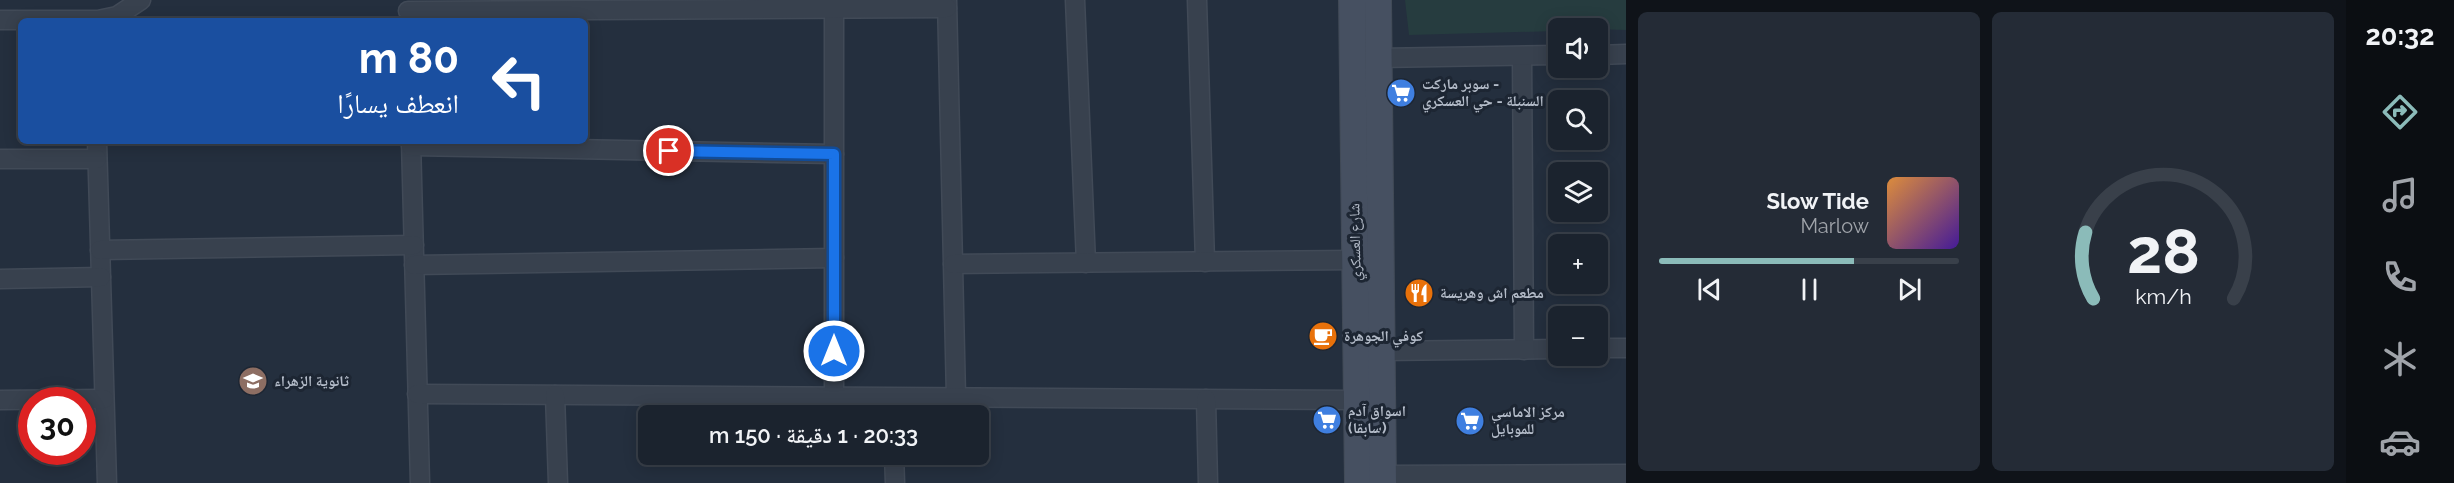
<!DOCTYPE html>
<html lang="ar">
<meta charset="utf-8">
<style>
:root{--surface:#1b232e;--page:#242b36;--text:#f1f3f6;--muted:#a0a4aa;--line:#39404a;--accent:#8bbbb9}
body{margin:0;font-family:Raleway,"Noto Naskh Arabic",sans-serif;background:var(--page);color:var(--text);direction:rtl;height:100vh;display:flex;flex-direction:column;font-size:22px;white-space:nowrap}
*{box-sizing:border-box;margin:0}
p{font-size:20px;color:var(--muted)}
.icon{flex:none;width:33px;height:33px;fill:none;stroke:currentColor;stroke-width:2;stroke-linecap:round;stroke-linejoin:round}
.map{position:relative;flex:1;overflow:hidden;direction:ltr}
.drawer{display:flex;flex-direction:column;gap:12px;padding:12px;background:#0f1319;width:720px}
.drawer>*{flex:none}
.top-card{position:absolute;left:18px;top:18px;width:570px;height:126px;border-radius:9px;box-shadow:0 3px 15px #0003,0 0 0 2px var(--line);direction:rtl;background:#1a4fa0;color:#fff;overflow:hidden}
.tools{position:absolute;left:1548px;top:18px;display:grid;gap:12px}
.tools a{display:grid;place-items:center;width:60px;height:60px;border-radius:9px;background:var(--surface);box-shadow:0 3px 15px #0003,0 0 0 2px var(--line);font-size:30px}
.speed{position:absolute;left:18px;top:387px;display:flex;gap:12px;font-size:30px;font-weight:700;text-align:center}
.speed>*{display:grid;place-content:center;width:78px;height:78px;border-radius:50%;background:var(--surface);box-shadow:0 3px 15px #0003,0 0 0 2px var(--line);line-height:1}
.speed .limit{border:9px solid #d22;background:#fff;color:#111}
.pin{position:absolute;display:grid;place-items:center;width:51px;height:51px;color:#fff;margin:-26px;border:3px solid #fff;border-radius:50%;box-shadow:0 2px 6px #0007}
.me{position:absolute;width:66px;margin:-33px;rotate:0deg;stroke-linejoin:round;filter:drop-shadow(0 0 4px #0008)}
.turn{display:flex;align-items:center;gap:21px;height:126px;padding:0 30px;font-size:27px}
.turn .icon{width:78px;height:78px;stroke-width:2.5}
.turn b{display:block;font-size:42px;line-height:51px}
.drawer .widget{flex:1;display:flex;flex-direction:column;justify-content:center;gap:9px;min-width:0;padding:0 21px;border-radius:9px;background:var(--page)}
.drawer .dial{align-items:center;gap:0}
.dial svg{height:156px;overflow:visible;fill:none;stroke:var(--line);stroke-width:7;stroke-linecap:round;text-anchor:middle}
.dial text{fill:var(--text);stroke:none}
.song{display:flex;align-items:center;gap:18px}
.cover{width:72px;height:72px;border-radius:9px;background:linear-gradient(135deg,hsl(30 70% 55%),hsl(260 70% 35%))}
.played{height:6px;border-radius:3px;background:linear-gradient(90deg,var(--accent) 65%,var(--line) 65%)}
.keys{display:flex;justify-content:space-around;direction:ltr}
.drawer .tiles{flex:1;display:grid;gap:12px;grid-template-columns:repeat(2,1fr)}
.trip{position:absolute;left:638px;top:405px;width:351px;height:60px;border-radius:9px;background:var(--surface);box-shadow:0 3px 15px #0003,0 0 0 2px var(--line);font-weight:600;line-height:60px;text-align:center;direction:rtl}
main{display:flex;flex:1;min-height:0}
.tabs{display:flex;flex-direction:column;width:108px;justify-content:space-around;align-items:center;background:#0b0e12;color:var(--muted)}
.tabs .icon{width:42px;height:42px}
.tabs .active{color:var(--accent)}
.tabs b{font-size:27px;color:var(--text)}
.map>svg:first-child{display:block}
.green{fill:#263c3f}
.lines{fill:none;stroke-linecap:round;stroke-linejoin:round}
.minor-casing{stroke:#414a57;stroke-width:21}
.secondary-casing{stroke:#414a57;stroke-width:28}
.minor{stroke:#38414e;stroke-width:18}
.secondary{stroke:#465061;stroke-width:26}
.route-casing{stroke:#114b97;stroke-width:15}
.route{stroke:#1a73e8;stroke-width:10}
.labels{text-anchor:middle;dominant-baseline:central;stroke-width:6;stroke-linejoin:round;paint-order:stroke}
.poi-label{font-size:15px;font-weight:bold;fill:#b4bcc9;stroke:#1d2633;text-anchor:start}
.street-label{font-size:15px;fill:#b4bcc9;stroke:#1d2633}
</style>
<main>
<nav class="tabs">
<b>20:32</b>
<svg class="icon active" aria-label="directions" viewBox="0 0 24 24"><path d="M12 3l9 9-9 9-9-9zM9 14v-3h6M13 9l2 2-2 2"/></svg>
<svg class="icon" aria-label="music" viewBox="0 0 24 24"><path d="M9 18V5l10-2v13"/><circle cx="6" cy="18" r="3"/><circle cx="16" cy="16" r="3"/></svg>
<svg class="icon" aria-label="phone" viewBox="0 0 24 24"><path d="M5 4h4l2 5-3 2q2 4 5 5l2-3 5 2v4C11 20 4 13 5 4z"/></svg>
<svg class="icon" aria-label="climate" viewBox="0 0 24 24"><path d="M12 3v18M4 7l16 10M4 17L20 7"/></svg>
<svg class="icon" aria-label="car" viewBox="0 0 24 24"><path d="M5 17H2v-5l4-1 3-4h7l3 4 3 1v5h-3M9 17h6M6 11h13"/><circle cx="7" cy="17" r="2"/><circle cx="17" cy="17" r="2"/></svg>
</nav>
<section class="drawer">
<div class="tiles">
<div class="widget dial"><svg viewBox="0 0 100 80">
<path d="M14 69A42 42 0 1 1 86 69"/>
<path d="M14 69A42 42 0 0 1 10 35" stroke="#8bbbb9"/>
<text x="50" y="56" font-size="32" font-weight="700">28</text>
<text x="50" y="72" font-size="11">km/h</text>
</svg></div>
<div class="widget">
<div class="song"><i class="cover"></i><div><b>Slow Tide</b><p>Marlow</p></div></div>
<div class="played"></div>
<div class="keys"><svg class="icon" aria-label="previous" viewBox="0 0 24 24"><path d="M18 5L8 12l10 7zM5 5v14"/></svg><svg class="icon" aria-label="pause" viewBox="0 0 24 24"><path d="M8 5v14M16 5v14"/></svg><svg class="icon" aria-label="next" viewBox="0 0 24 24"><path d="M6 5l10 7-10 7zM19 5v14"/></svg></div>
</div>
</div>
</section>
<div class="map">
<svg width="1626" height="483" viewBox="0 0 1626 483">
<rect width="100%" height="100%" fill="#242f3e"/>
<path class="green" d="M1405,0H1626V30L1558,28V31L1409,35Z"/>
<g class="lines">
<g class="minor-casing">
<g id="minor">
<path d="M947,0L956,397"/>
<path d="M1075,0L1086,263"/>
<path d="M1197,0L1205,262"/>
<path d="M834,8V397"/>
<path d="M408,11L947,8"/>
<path d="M0,20H98L117,16L141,0"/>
<path d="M1598,55L1626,54"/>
<path d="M1522,56L1524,350"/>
<path d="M1378,58L1558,55"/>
<path d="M97,141L107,483"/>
<path d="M411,141L420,483"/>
<path d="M411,146L834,154"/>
<path d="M0,159H97"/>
<path d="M100,250L414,245"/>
<path d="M953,264L1355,260"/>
<path d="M414,265L834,258"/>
<path d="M0,279L101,277"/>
<path d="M1598,348H1626"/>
<path d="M1382,351L1558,349"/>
<path d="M417,394L1357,400"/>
<path d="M555,395L558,483"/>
<path d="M1206,399L1208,483"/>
<path d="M0,400L104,399"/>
<path d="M894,454L895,483"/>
<path d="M1383,475L1626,474"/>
</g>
</g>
<g class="secondary-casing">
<g id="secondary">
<path d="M1352,0L1358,483"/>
<path d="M1378,0L1383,483"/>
</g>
</g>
<use href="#minor" class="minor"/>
<use href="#secondary" class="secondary"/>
</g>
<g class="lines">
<g class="route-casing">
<path id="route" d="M669,151L834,154V351"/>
</g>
<use href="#route" class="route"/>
</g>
<defs>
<g id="supermarket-disc" transform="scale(1.5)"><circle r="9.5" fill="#3f7fe0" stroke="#1d2633"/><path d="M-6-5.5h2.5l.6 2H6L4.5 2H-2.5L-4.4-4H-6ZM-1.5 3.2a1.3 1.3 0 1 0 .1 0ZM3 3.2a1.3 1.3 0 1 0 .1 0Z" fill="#fff"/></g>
<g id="restaurant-disc" transform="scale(1.5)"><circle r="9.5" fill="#e8710a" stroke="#1d2633"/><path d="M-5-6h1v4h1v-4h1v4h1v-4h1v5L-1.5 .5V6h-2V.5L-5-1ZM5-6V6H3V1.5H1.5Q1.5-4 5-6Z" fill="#fff"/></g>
<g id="cafe-disc" transform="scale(1.5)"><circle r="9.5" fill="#e8710a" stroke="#1d2633"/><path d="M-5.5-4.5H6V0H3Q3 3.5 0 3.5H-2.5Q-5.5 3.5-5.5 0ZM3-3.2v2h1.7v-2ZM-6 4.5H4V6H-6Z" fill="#fff"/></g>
<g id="school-disc" transform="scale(1.5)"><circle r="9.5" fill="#8d6e63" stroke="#1d2633"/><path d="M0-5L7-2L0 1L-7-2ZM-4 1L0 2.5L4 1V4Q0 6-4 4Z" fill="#fff"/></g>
</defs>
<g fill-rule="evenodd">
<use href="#supermarket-disc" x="1401" y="93"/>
<use href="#restaurant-disc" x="1419" y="293"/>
<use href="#cafe-disc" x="1323" y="336"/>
<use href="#school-disc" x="253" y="381"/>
<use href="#supermarket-disc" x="1327" y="420"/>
<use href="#supermarket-disc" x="1470" y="421"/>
</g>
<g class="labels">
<g class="poi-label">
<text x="1422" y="84">سوبر ماركت -<tspan x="1422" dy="17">السنبلة - حي العسكري</tspan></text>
<text x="1440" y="293">مطعم اش وهريسة</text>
<text x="1344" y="336">كوفي الجوهرة</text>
<text x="274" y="381">ثانوية الزهراء</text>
<text x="1348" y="411">اسواق آدم<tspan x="1348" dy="17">(سابقا)</tspan></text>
<text x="1491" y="412">مركز الاماسي<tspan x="1491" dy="17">للموبايل</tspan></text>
</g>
<g class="street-label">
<text transform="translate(1355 242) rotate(-91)">شارع العسكري</text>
</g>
</g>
</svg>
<div class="tools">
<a><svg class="icon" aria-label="sound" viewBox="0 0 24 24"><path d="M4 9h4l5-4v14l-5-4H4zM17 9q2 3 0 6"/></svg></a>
<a><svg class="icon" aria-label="search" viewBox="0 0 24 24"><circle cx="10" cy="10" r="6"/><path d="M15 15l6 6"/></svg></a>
<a><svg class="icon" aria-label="layers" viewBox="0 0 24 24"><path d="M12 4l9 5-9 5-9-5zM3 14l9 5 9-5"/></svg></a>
<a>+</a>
<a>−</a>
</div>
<div class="speed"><div class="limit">30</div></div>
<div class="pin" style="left:669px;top:151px;background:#d93025"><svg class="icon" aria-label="arrive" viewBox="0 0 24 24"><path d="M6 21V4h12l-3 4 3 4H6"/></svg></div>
<svg class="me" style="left:834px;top:351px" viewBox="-20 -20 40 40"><circle r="17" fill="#1a73e8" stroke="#fff" stroke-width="3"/><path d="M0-11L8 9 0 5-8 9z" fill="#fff"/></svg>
<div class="trip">20:33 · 1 دقيقة · 150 m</div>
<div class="top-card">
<div class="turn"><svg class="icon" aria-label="left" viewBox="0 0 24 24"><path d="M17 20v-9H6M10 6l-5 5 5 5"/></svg><div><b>80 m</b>انعطف يسارًا</div></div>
</div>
</div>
</main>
